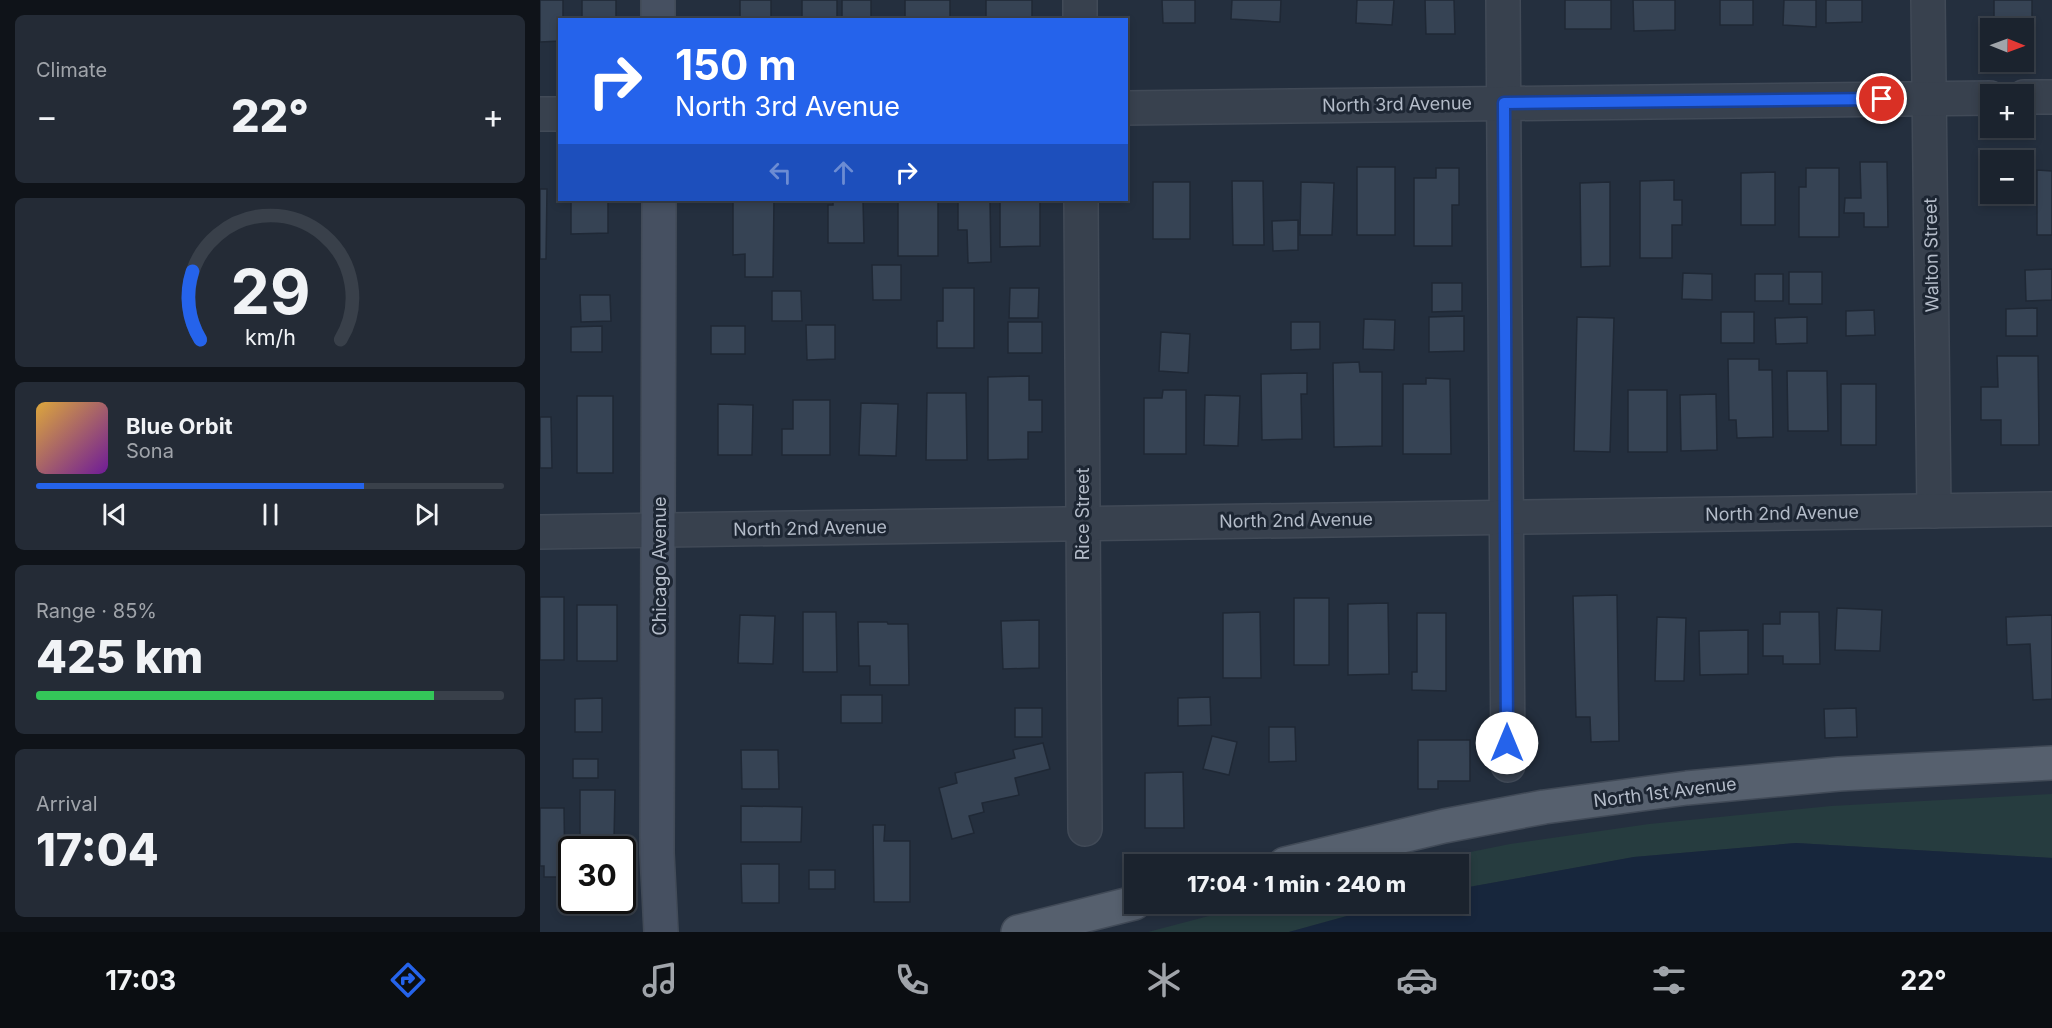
<!DOCTYPE html>
<meta charset="utf-8">
<style>
:root{--surface:#1b232e;--page:#242b36;--text:#f1f3f6;--muted:#a0a4aa;--line:#39404a;--accent:#2563eb}
body{margin:0;font-family:Inter,sans-serif;background:var(--page);color:var(--text);height:100vh;display:flex;flex-direction:column;font-size:22px;white-space:nowrap}
*{box-sizing:border-box;margin:0}
p{font-size:20px;color:var(--muted)}
.icon{flex:none;width:33px;height:33px;fill:none;stroke:currentColor;stroke-width:2;stroke-linecap:round;stroke-linejoin:round}
.map{position:relative;flex:1;overflow:hidden}
.side{display:flex;flex-direction:column;gap:15px;padding:15px;background:#0f1319;width:540px}
.side>*{flex:none}
.top-card{position:absolute;left:18px;top:18px;width:570px;height:183px;border-radius:0px;box-shadow:0 3px 9px #0003,0 0 0 2px var(--line);background:#2563eb;color:#fff;overflow:hidden}
.needle{width:39px;rotate:91deg}
.tools{position:absolute;left:1440px;top:18px;display:grid;gap:12px}
.tools a{display:grid;place-items:center;width:54px;height:54px;border-radius:0px;background:var(--surface);box-shadow:0 3px 9px #0003,0 0 0 2px var(--line);font-size:30px}
.speed{position:absolute;left:18px;top:836px;display:flex;gap:12px;font-size:30px;font-weight:700;text-align:center}
.speed>*{display:grid;place-content:center;width:78px;height:78px;border-radius:50%;background:var(--surface);box-shadow:0 3px 9px #0003,0 0 0 2px var(--line);line-height:1}
.speed .limit{border:3px solid #111;border-radius:9px;background:#fff;color:#111}
.pin{position:absolute;display:grid;place-items:center;width:51px;height:51px;color:#fff;margin:-26px;border:3px solid #fff;border-radius:50%;box-shadow:0 2px 6px #0007}
.me{position:absolute;width:66px;margin:-33px;rotate:0deg;stroke-linejoin:round;filter:drop-shadow(0 0 4px #0008)}
.turn{display:flex;align-items:center;gap:21px;height:126px;padding:0 18px;font-size:27px}
.turn .icon{width:78px;height:78px;stroke-width:2.5}
.turn b{display:block;font-size:42px;line-height:51px}
.lanes{display:flex;align-items:center;height:57px;padding:0 18px;background:#0003;justify-content:center;gap:30px;direction:ltr}
.lanes .off{opacity:.35}
.big{font-size:45px;font-weight:800;line-height:1.1}
.side .widget{flex:1;display:flex;flex-direction:column;justify-content:center;gap:9px;min-width:0;padding:0 21px;border-radius:9px;background:var(--page)}
.side .dial{align-items:center;gap:0}
.dial svg{height:156px;overflow:visible;fill:none;stroke:var(--line);stroke-width:7;stroke-linecap:round;text-anchor:middle}
.dial text{fill:var(--text);stroke:none}
.song{display:flex;align-items:center;gap:18px}
.cover{width:72px;height:72px;border-radius:9px;background:linear-gradient(135deg,hsl(40 70% 55%),hsl(280 70% 35%))}
.played{height:6px;border-radius:3px;background:linear-gradient(90deg,var(--accent) 70%,var(--line) 70%)}
.keys{display:flex;justify-content:space-around;direction:ltr}
.heat{display:flex;justify-content:space-between;align-items:center;font-size:33px;direction:ltr}
.charge{height:9px;border-radius:4px;background:linear-gradient(90deg,#34c759 85%,var(--line) 0)}
.trip{position:absolute;left:584px;top:854px;width:345px;height:60px;border-radius:0px;background:var(--surface);box-shadow:0 3px 9px #0003,0 0 0 2px var(--line);font-weight:800;line-height:60px;text-align:center}
.dock{display:flex;height:96px;justify-content:space-around;align-items:center;background:#0b0e12;color:var(--muted)}
.dock .icon{width:42px;height:42px}
.dock .selected{color:var(--accent)}
.dock b{font-size:27px;color:var(--text)}
main{display:flex;flex:1;min-height:0}
.map>svg:first-child{display:block}
.green{fill:#263c3f}
.water{fill:#17263c}
.building{fill:#364354;stroke:#1f2835;stroke-width:1.5}
.lines{fill:none;stroke-linecap:round;stroke-linejoin:round}
.street-casing{stroke:#414a57;stroke-width:36}
.secondary-casing{stroke:#414a57;stroke-width:36}
.primary-casing{stroke:#414a57;stroke-width:36}
.street{stroke:#38414e;stroke-width:33}
.secondary{stroke:#465061;stroke-width:33}
.primary{stroke:#56606e;stroke-width:33}
.route-casing{stroke:#184099;stroke-width:15}
.route{stroke:#2563eb;stroke-width:10}
.labels{text-anchor:middle;dominant-baseline:central;stroke-width:6;stroke-linejoin:round;paint-order:stroke}
.street-label{font-size:18px;fill:#b4bcc9;stroke:#1d2633}
</style>
<main>
<section class="side">
<div class="widget"><p>Climate</p>
<div class="heat"><a>−</a><b class="big">22°</b><a>+</a></div>
</div>
<div class="widget dial"><svg viewBox="0 0 100 80">
<path d="M14 69A42 42 0 1 1 86 69"/>
<path d="M14 69A42 42 0 0 1 10 34" stroke="#2563eb"/>
<text x="50" y="56" font-size="32" font-weight="700">29</text>
<text x="50" y="72" font-size="11">km/h</text>
</svg></div>
<div class="widget">
<div class="song"><i class="cover"></i><div><b>Blue Orbit</b><p>Sona</p></div></div>
<div class="played"></div>
<div class="keys"><svg class="icon" aria-label="previous" viewBox="0 0 24 24"><path d="M18 5L8 12l10 7zM5 5v14"/></svg><svg class="icon" aria-label="pause" viewBox="0 0 24 24"><path d="M8 5v14M16 5v14"/></svg><svg class="icon" aria-label="next" viewBox="0 0 24 24"><path d="M6 5l10 7-10 7zM19 5v14"/></svg></div>
</div>
<div class="widget"><p>Range · 85%</p><b class="big">425 km</b><div class="charge"></div></div>
<div class="widget"><p>Arrival</p><b class="big">17:04</b></div>
</section>
<div class="map">
<svg width="1512" height="932" viewBox="0 0 1512 932">
<rect width="100%" height="100%" fill="#242f3e"/>
<g class="green">
<path d="M1512,794V858L1256,843L1094,857L918,889V864H871L970,844L1109,824L1291,806Z"/>
<path d="M718,903H854L749,932H608Z"/>
</g>
<path class="water" d="M1256,843L1512,858V932H749L854,903H918V889L1094,857Z"/>
<g class="building">
<path d="M0,0H23V20H20V41L0,42Z"/>
<rect x="42" y="0" width="34" height="20"/>
<rect x="200" y="0" width="31" height="20"/>
<rect x="262" y="0" width="35" height="20"/>
<rect x="302" y="0" width="29" height="20"/>
<rect x="365" y="0" width="45" height="20"/>
<rect x="446" y="0" width="46" height="20"/>
<path d="M622,0H655V23H623Z"/>
<path d="M692,0H741L740,22L691,19Z"/>
<path d="M817,0H854L852,25L816,23Z"/>
<path d="M885,0H914L915,34H886Z"/>
<rect x="1025" y="0" width="46" height="29"/>
<path d="M1093,0H1135V30L1094,31Z"/>
<rect x="1180" y="0" width="33" height="25"/>
<path d="M1244,0H1276V27L1243,25Z"/>
<path d="M1286,0H1322V22L1286,23Z"/>
<rect x="1454" y="0" width="38" height="24"/>
<path d="M1320,162H1347L1348,227H1324V213H1304L1305,198H1321Z"/>
<rect x="817" y="167" width="38" height="68"/>
<path d="M896,168H919V205H912V246H874V178H896Z"/>
<path d="M1266,168H1299V237H1259V187H1266Z"/>
<path d="M1497,170L1512,171V235H1497Z"/>
<path d="M1235,172V225H1201V173Z"/>
<path d="M1134,180V200H1142V225H1132V258H1100V181Z"/>
<path d="M692,181H723L724,245H693Z"/>
<rect x="613" y="182" width="37" height="57"/>
<path d="M761,182L794,183L792,235H760Z"/>
<path d="M1070,182V266L1041,267L1040,183Z"/>
<path d="M0,189H7L6,259H0Z"/>
<path d="M31,200H68V233L31,234Z"/>
<path d="M193,200H234L233,277H205V254L193,255Z"/>
<path d="M293,200H323L324,243H288V205H293Z"/>
<rect x="358" y="200" width="40" height="56"/>
<path d="M418,200H450L451,262L428,263L427,230H418Z"/>
<path d="M460,200H500V246L460,247Z"/>
<path d="M758,220V250L733,251L732,221Z"/>
<path d="M332,265H361V300H333Z"/>
<path d="M1512,269V300L1486,301L1485,270Z"/>
<rect x="1249" y="272" width="33" height="32"/>
<path d="M1143,273L1172,274V300L1142,299Z"/>
<rect x="1215" y="274" width="28" height="27"/>
<path d="M892,283H922V311L892,312Z"/>
<path d="M403,288H434V348H397V321H403Z"/>
<path d="M470,288H499L498,318H469Z"/>
<path d="M232,291H261L262,321H232Z"/>
<path d="M40,295H70L71,321L41,322Z"/>
<path d="M1497,308V336H1466V309Z"/>
<path d="M1334,310L1335,335L1306,336V311Z"/>
<rect x="1181" y="312" width="33" height="31"/>
<path d="M924,316V351L889,352V317Z"/>
<path d="M1037,317L1074,318L1070,452L1034,451Z"/>
<path d="M1267,317V343L1236,344L1235,318Z"/>
<path d="M824,319L855,320L854,350L823,349Z"/>
<rect x="468" y="322" width="34" height="31"/>
<path d="M751,322H780V349L751,350Z"/>
<path d="M266,325H295V359L267,360Z"/>
<path d="M62,326V352H31V327Z"/>
<rect x="171" y="326" width="34" height="28"/>
<path d="M621,332L650,334L648,373L619,371Z"/>
<path d="M1457,356H1498L1499,445H1461V420H1441V387H1458Z"/>
<path d="M1188,359H1219V370H1232L1233,437L1197,438L1196,420H1189Z"/>
<path d="M819,362L820,372H842V446L794,447L793,363Z"/>
<path d="M1247,371H1287L1288,431H1248Z"/>
<path d="M767,373V394H761L762,439L722,440L721,374Z"/>
<path d="M489,376V400H502V432H488V459L448,460V377Z"/>
<path d="M886,378L910,379L911,454H863V384H886Z"/>
<rect x="1301" y="384" width="35" height="61"/>
<path d="M623,390H646V454H604V398H622Z"/>
<rect x="1088" y="390" width="39" height="62"/>
<path d="M387,393H426L427,460H386Z"/>
<path d="M1176,394L1177,450L1141,451L1140,395Z"/>
<path d="M665,395L700,396L698,446L664,445Z"/>
<rect x="37" y="396" width="36" height="77"/>
<path d="M253,400H290V455H242V429H253Z"/>
<path d="M321,403L358,404L356,456L319,455Z"/>
<path d="M178,404L213,405L212,455H178Z"/>
<path d="M0,417H11L12,468H0Z"/>
<path d="M1077,595L1079,741L1051,742L1050,717H1036L1033,596Z"/>
<rect x="0" y="597" width="24" height="63"/>
<rect x="754" y="598" width="35" height="67"/>
<path d="M848,603L849,674L808,675V604Z"/>
<rect x="37" y="605" width="40" height="56"/>
<path d="M1297,608L1342,610L1340,651L1295,650Z"/>
<path d="M263,612H296L297,672H263Z"/>
<path d="M720,612L721,678H683V613Z"/>
<path d="M1240,612H1279L1280,664H1243V656H1223V624H1240Z"/>
<path d="M877,613H906V691L872,690V672H877Z"/>
<path d="M200,615L235,616L233,664L198,663Z"/>
<path d="M1512,615V699L1493,700L1490,644L1467,645L1466,617Z"/>
<path d="M1117,617L1146,618L1144,681H1115Z"/>
<path d="M499,620V668L463,669L461,621Z"/>
<path d="M318,622H347L348,624H368L369,685H330V666H319Z"/>
<path d="M1208,630V674L1160,675L1159,631Z"/>
<rect x="301" y="695" width="41" height="28"/>
<path d="M670,697L671,725L638,726V698Z"/>
<path d="M62,698V732H35V699Z"/>
<rect x="475" y="708" width="27" height="29"/>
<path d="M1316,708L1317,737L1285,738L1284,709Z"/>
<path d="M729,727H755L756,761L729,762Z"/>
<path d="M672,736L697,742L689,775L663,769Z"/>
<path d="M878,740H930V781H898V789H878Z"/>
<path d="M503,743L510,769L475,778L479,795L442,803L444,812L429,816L434,833L412,839L399,788L417,783L415,773L475,758L473,750Z"/>
<path d="M201,750H238L239,789H202Z"/>
<rect x="33" y="759" width="25" height="19"/>
<path d="M643,772L644,828H605V773Z"/>
<path d="M40,790H75L74,840H67V849H40Z"/>
<path d="M201,806L262,807L261,842H201Z"/>
<path d="M0,808H24L25,877H4V866H0Z"/>
<path d="M333,825H345L344,841H370V902H334Z"/>
<path d="M201,864H239V903H202Z"/>
<rect x="269" y="870" width="26" height="19"/>
</g>
<g class="lines">
<g class="street-casing">
<g id="street">
<path d="M540,0V20"/>
<path d="M963,0L968,765"/>
<path d="M1388,0L1394,511"/>
<path d="M1484,97H1512"/>
<path d="M586,108L1450,98"/>
<path d="M0,114H20"/>
<path d="M541,200L545,829"/>
<path d="M0,532L1512,509"/>
</g>
</g>
<g class="secondary-casing">
<g id="secondary">
<path d="M118,0V20"/>
<path d="M119,200L117,853L121,932"/>
</g>
</g>
<g class="primary-casing">
<g id="primary">
<path d="M745,864L904,826L1004,807L1147,788L1299,774L1512,763"/>
<path d="M478,932L594,903"/>
</g>
</g>
<use href="#street" class="street"/>
<use href="#secondary" class="secondary"/>
<use href="#primary" class="primary"/>
</g>
<g class="lines">
<g class="route-casing">
<path id="route" d="M967,743L964,103L1342,99"/>
</g>
<use href="#route" class="route"/>
</g>
<g class="labels">
<g class="street-label">
<text transform="translate(857 104) rotate(-1)">North 3rd Avenue</text>
<text transform="translate(1391 255) rotate(-91)">Walton Street</text>
<text transform="translate(1242 513) rotate(-1)">North 2nd Avenue</text>
<text transform="translate(542 514) rotate(-90)">Rice Street</text>
<text transform="translate(756 520) rotate(-1)">North 2nd Avenue</text>
<text transform="translate(270 528) rotate(-1)">North 2nd Avenue</text>
<text transform="translate(119 566) rotate(-90)">Chicago Avenue</text>
<text transform="translate(1125 792) rotate(-7)">North 1st Avenue</text>
</g>
</g>
</svg>
<div class="tools">
<a><svg class="needle" viewBox="-14 -14 28 28"><path d="M0-13l5 13h-10z" fill="#e53935"/><path d="M0 13l5-13h-10z" fill="#a0a4aa"/></svg></a>
<a>+</a>
<a>−</a>
</div>
<div class="speed"><div class="limit">30</div></div>
<div class="pin" style="left:1342px;top:99px;background:#d93025"><svg class="icon" aria-label="arrive" viewBox="0 0 24 24"><path d="M6 21V4h12l-3 4 3 4H6"/></svg></div>
<svg class="me" style="left:967px;top:743px" viewBox="-20 -20 40 40"><circle r="19" fill="#fff"/><path d="M0-13L10 11 0 6-10 11z" fill="#2563eb"/></svg>
<div class="trip">17:04 · 1 min · 240 m</div>
<div class="top-card">
<div class="turn"><svg class="icon" aria-label="right" viewBox="0 0 24 24"><path d="M7 20v-9h11M14 6l5 5-5 5"/></svg><div><b>150 m</b>North 3rd Avenue</div></div>
<div class="lanes"><svg class="icon off" aria-label="left" viewBox="0 0 24 24"><path d="M17 20v-9H6M10 6l-5 5 5 5"/></svg><svg class="icon off" aria-label="ahead" viewBox="0 0 24 24"><path d="M12 20V5M6 11l6-6 6 6"/></svg><svg class="icon" aria-label="right" viewBox="0 0 24 24"><path d="M7 20v-9h11M14 6l5 5-5 5"/></svg></div>
</div>
</div>
</main>
<nav class="dock">
<b>17:03</b>
<svg class="icon selected" aria-label="directions" viewBox="0 0 24 24"><path d="M12 3l9 9-9 9-9-9zM9 14v-3h6M13 9l2 2-2 2"/></svg>
<svg class="icon" aria-label="music" viewBox="0 0 24 24"><path d="M9 18V5l10-2v13"/><circle cx="6" cy="18" r="3"/><circle cx="16" cy="16" r="3"/></svg>
<svg class="icon" aria-label="phone" viewBox="0 0 24 24"><path d="M5 4h4l2 5-3 2q2 4 5 5l2-3 5 2v4C11 20 4 13 5 4z"/></svg>
<svg class="icon" aria-label="climate" viewBox="0 0 24 24"><path d="M12 3v18M4 7l16 10M4 17L20 7"/></svg>
<svg class="icon" aria-label="car" viewBox="0 0 24 24"><path d="M5 17H2v-5l4-1 3-4h7l3 4 3 1v5h-3M9 17h6M6 11h13"/><circle cx="7" cy="17" r="2"/><circle cx="17" cy="17" r="2"/></svg>
<svg class="icon" aria-label="filters" viewBox="0 0 24 24"><path d="M4 7h16M4 17h16"/><circle cx="9" cy="7" r="2"/><circle cx="15" cy="17" r="2"/></svg>
<b>22°</b>
</nav>
